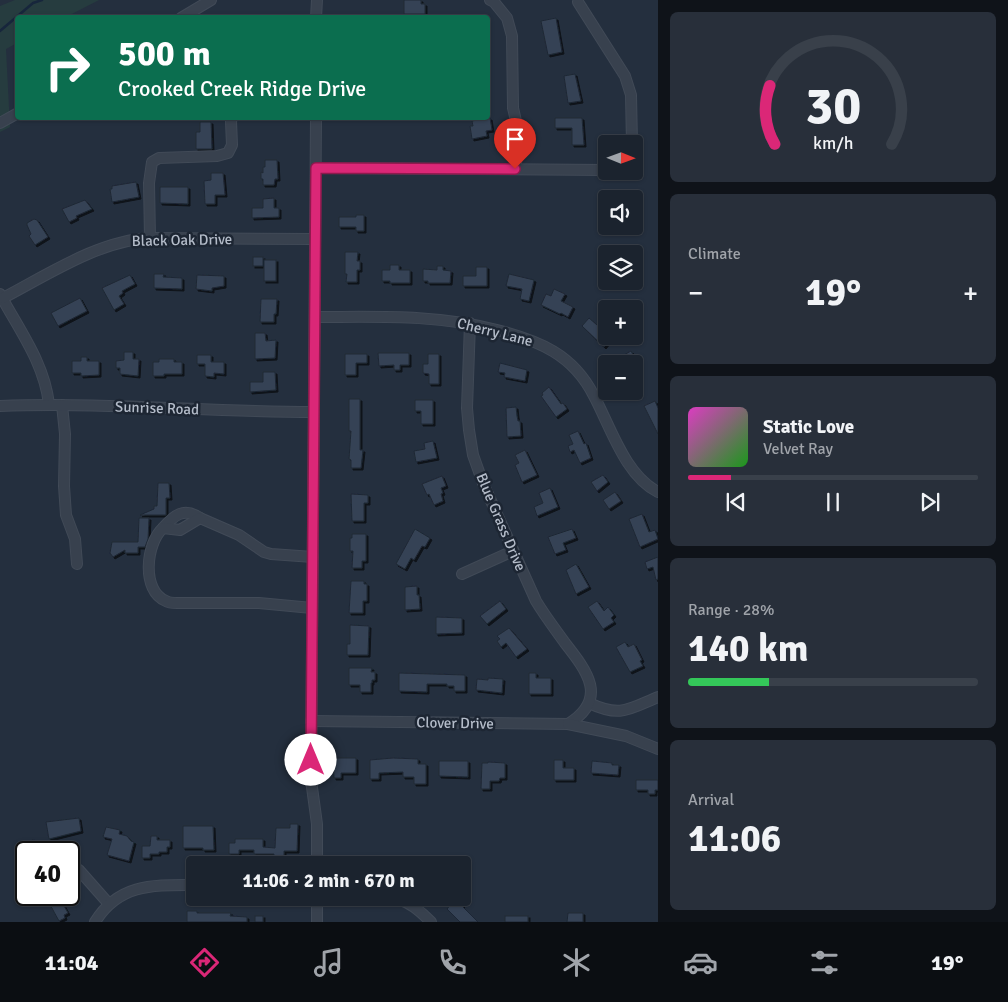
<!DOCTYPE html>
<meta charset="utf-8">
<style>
:root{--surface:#1b232e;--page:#282f3a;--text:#f1f3f6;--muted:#a0a4aa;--line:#39404a;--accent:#db2777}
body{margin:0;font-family:Signika,sans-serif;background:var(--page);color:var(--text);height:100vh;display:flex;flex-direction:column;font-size:19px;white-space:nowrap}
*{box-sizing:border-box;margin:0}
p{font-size:16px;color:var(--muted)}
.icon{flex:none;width:28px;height:28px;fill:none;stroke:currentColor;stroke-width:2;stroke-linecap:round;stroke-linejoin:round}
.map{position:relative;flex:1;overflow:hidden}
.details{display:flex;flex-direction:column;gap:12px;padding:12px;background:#0f1319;width:350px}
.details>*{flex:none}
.hud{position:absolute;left:15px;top:15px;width:475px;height:105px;border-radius:5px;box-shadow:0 1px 4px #0004,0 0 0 1px var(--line);background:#0b6e4f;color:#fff;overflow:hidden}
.needle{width:32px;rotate:91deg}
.controls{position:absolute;left:598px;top:135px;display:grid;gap:10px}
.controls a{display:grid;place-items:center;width:45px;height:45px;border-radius:5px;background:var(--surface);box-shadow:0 1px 4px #0004,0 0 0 1px var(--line);font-size:25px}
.speed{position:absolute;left:15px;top:841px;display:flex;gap:10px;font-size:25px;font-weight:700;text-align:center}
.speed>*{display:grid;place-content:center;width:65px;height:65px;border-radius:50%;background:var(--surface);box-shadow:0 1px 4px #0004,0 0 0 1px var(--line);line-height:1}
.speed .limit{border:2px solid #111;border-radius:8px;background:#fff;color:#111}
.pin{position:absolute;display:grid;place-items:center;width:42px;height:42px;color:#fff;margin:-51px -21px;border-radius:50% 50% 50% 0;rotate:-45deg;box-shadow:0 0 5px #0007}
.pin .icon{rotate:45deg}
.me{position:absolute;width:55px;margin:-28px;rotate:0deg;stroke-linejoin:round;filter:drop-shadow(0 0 4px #0008)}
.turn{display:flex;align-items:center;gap:18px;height:105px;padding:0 20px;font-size:22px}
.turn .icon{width:65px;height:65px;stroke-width:2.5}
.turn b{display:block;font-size:35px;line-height:42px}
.big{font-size:38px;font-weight:800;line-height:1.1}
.details .tile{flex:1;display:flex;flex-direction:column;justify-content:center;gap:8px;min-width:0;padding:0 18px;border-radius:8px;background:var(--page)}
.details .dial{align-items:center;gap:0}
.dial svg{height:130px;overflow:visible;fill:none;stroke:var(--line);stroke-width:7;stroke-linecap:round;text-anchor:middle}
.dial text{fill:var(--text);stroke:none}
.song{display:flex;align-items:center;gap:15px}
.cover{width:60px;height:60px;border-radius:8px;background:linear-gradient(135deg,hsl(310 70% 55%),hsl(120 70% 35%))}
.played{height:5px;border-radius:2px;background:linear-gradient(90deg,var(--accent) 15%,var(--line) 15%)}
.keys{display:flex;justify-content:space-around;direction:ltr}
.heat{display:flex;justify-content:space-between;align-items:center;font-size:28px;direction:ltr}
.charge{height:8px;border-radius:4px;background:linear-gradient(90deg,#34c759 28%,var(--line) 0)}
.trip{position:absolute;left:186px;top:856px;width:285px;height:50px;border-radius:5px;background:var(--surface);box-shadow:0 1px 4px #0004,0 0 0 1px var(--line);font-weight:800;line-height:50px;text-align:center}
.dock{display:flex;height:80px;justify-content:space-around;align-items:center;background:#0b0e12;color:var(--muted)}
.dock .icon{width:35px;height:35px}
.dock .active{color:var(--accent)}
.dock b{font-size:22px;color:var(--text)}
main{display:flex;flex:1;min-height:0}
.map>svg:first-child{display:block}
.green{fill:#263c3f}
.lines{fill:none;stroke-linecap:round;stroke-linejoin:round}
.stream{stroke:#17263c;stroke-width:2.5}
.building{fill:#364354;stroke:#1f2835;filter:url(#shadow)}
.minor-casing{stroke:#414a57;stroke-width:12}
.minor{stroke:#38414e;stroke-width:10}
.route-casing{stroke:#8e194d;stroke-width:12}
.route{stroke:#db2777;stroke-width:9}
.labels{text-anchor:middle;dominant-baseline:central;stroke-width:5;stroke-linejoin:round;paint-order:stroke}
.street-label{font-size:15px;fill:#b4bcc9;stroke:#1d2633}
</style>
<main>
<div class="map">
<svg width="658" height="922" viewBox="0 0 658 922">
<defs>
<filter id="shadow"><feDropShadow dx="2" dy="2" stdDeviation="0" flood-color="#0009"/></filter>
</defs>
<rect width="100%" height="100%" fill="#242f3e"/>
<path class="green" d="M15,0H99L66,17L18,18L17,43L6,49L10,127L0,132V6Z"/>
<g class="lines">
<path class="stream" d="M0,31L33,3L42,0"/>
</g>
<g class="building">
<path d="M404,0H421V4H425V14H404Z"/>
<path d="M556,18L562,52L548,55L541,21Z"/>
<path d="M575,74L581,101L568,103L564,76Z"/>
<path d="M490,118L492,130L486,131L487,136L472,139L470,126H473L472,121Z"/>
<path d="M555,118H582L584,145H572V128H555Z"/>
<path d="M200,122H211L212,149H196V132H200Z"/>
<path d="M265,160H277L278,179H275L274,185H263V179H261V172L263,173V167H265Z"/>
<path d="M211,173H223L225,195H215V204H205L204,181L211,180Z"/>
<path d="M136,182L139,197L112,202L110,189H112V186Z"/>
<path d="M160,187H188V204L160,203Z"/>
<path d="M274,198V208H279V217L252,218V208H263V199Z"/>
<path d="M85,200L92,209L76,216L77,218L69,222L62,209Z"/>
<path d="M356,215H364V231H356V227H339V217H356Z"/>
<path d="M34,219L37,220L48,237L35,245L29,236L31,234L27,225V223Z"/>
<path d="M345,252H358L357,261H360V270H357V282H346L347,274H345Z"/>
<rect x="253" y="257" width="10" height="9"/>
<rect x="264" y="260" width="12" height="21"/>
<path d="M390,265H399V270H410V283H390V281H382V270H390Z"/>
<path d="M437,266H443V270L451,271L450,283H428V281H423V269L437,270Z"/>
<path d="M476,267H487V286H463V276H476Z"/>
<path d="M154,274H164L163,277L182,278V289L154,288Z"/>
<path d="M509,274L534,280L529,301L520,299L522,289L506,286Z"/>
<path d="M130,275L135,284L122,291L123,293L119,296L124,304L114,310L102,288Z"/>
<path d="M197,275L224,276V286L212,288V291L196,289Z"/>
<path d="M554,289L565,294L561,301L573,307L568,317L561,313L560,314L541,305L546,294L551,296Z"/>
<path d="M80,298L87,311L58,326L51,313Z"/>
<path d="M261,299H277L276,314H274V322H260Z"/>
<path d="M589,318L597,325L599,322L604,327L602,329L606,333V336H613L604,347L582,326Z"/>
<path d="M255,333H265L266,341L276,340L275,358L255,359Z"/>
<path d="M631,351L638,364H617L615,360Z"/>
<path d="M124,352H133V359H139L138,376L120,374V368H116V361L124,360Z"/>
<path d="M378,353H409V365H400V370H394V365L379,366Z"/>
<path d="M345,354H367V363H356V375H345Z"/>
<path d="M428,354H439V384H429V374L423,373V364H428Z"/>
<path d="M197,355H211V362H224V374L214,373V377L205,376V364H197Z"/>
<path d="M81,357H87V361H99V375L81,376V373H72V361H81Z"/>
<path d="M159,359H174V362H182V374H164V376H153V362H159Z"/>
<path d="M500,363L527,370L525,381L504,377L505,373L498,372Z"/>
<path d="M634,367L641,380L634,384Z"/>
<path d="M263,372H275L276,390L250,392V382H263Z"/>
<path d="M549,387L561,404L563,403L567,409L556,417L541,396L543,395L542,393Z"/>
<path d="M349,399H360V450H363L361,468H351V460L349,459L351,431H349Z"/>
<path d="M415,400H433V424H421V411H415Z"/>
<path d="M655,401L658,408V434L644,406Z"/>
<path d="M516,407L517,416L518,421H520L521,436L507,437L506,408Z"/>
<path d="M578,431L584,444L586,443L591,458L580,463L574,450L570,452L568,446L573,444L569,435Z"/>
<path d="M433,441L437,458L416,462L414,451L425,449L424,443Z"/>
<path d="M525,450L537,475L522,482L515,465L519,463L515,455Z"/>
<path d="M603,475L608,482L597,491L591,482Z"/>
<path d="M442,476L446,486L441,488L443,493L441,494L443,501L434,505L429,494L427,495L422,484Z"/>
<path d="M158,483H169L170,498H166V515H140L154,509V506H157Z"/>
<path d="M550,488L558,507L537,516L534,507L543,503L539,493Z"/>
<path d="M615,492L621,501L609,509L603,500Z"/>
<path d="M351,494L368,495V503H364V521H352Z"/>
<path d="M642,514L649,532L655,530L658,539L640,547L629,519Z"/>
<path d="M139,518H149L148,539L145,547H138V553H125V550L113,557L110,553L112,542H138Z"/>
<path d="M415,529L430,538L425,547L422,546L414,560L411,558L405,569L396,564Z"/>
<path d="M572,529L576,538L563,543L566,550L555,554L548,537Z"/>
<path d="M352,534H366V561H362V568H352L353,551H350V538H352Z"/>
<path d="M658,557V579L656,580L653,567L647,569L645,562Z"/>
<path d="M576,564L589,587L576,594L566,570Z"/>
<path d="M351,581H364V584H367V601H363V613H349Z"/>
<path d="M417,586V595H419L420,609L405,610V587Z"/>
<path d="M500,601L506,609L487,624L480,616Z"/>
<path d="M597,601L604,611L608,607L614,615L611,618L614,622L603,629L588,607Z"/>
<path d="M436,617L462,618V633L436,634Z"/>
<path d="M350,625L369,626L368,655H347V644H350Z"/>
<path d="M509,628L527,649L516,657L506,643L501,647L497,641L500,639L497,636Z"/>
<path d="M625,642L628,647L634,644L642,660L640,661L643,666L630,672L616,647Z"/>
<path d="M349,668H372L371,672H375V680H372V683H371V692H360V685H349Z"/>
<path d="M399,673L465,675V691H454V686H447V684H427V692L399,691Z"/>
<path d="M529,673H536V678H551V694H529Z"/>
<path d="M488,678L503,679L502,693L476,690L477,679L488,680Z"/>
<path d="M333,758H356V773H341V778H334Z"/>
<path d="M393,758L418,759V764H426V784H414V777H403V772L379,773V779H370V760Z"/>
<path d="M554,760H563V768H574V780H554Z"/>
<path d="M439,761H468V777L439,776Z"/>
<path d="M592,761L612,763V765H619L618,775L591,773Z"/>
<path d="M488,762L505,763V778H500L499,781H490V789H481L482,763H488Z"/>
<path d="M636,780H658V790H655V794H648V790H636Z"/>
<path d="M79,818L81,831L49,839L46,822Z"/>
<path d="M290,824H298L297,851H284V858H274V854H254V850H239V854H229V843H235V839H263V847L275,848L276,828H290Z"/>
<path d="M183,826H213L214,850H203V848H183Z"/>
<path d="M106,827L120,830L119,834L127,836L131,841L134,842L129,861L107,855L112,839L103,837Z"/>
<path d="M151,836H157V840H170V847H167V852H159V854H150V858H142V846H150Z"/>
<path d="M32,840L44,842L43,852H30Z"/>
<path d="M19,858L26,859V870L17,868Z"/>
<path d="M54,895H58L68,913L64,915L65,918L59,921L47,899Z"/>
<path d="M457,898H470L462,906L478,922H460L447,909Z"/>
<path d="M187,911H197V913H231L230,916L247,917V922H187Z"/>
<path d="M568,913H583V922H567Z"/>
<rect x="255" y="916" width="8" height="6"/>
<rect x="505" y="916" width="23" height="6"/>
</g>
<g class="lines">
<g class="minor-casing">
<g id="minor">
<path d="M490,0L494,2L507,18L512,36L513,108L520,138L515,169"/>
<path d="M578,2L625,76L631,95L632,144"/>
<path d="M181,18L211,0"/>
<path d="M316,18L317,0"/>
<path d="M316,118L311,780L317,824V865"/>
<path d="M0,123L18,113"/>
<path d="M316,168L606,170"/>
<path d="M150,238L149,183L152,162L159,158L217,156L228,153L232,145L231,121L232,118"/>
<path d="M0,294C19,330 44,362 49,404"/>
<path d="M3,298C47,275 100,240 150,238L315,239"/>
<path d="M315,317C378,317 436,314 497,330C539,341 573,354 594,396C611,428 625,475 658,492"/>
<path d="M62,405L65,434L64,486L66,515L75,539L77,564"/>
<path d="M0,406C105,402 210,412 314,412"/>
<path d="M163,528C174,515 184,507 200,518"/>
<path d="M462,574L513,551"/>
<path d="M312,608L259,603H177C174,603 169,603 166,601C141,591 146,543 163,528L180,530L200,518L239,535L264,552L271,554L313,557"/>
<path d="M589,703C621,718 629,709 658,697"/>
<path d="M311,721L568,724C609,699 587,671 565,643C555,629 545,616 536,601L483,483L473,455L469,430L467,408L470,323"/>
<path d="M568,724L626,736L658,749"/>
<path d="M79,870L109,904"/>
<path d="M295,898L311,899L319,898"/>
<path d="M358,898C395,898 404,894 431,922"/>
<path d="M95,922C119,883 154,885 195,885"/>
<path d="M317,922V898"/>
</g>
</g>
<use href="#minor" class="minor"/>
</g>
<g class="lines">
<g class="route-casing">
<path id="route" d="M311,760L316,168L515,169"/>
</g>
<use href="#route" class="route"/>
</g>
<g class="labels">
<g class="street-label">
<text transform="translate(182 240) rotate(-1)">Black Oak Drive</text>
<text transform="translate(495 332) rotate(14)">Cherry Lane</text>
<text transform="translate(157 408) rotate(2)">Sunrise Road</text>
<text transform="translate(501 522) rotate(67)">Blue Grass Drive</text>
<text transform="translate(455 723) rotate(1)">Clover Drive</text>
</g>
</g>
</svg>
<div class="controls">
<a><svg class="needle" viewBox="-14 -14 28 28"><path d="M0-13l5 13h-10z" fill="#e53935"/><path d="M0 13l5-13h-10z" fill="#a0a4aa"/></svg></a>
<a><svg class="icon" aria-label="sound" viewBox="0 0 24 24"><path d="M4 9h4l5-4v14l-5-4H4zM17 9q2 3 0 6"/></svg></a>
<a><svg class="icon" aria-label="layers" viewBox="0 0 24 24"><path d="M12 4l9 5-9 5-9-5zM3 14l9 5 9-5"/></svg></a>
<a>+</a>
<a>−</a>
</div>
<div class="speed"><div class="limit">40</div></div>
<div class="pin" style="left:515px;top:169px;background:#d93025"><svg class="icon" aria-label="arrive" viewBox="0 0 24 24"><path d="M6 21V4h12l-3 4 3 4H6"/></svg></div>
<svg class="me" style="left:311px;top:760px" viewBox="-20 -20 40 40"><circle r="19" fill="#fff"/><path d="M0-13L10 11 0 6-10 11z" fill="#db2777"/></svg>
<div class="trip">11:06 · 2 min · 670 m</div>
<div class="hud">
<div class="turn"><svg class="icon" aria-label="right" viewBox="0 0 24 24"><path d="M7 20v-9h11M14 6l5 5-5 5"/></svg><div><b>500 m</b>Crooked Creek Ridge Drive</div></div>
</div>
</div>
<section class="details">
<div class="tile dial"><svg viewBox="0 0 100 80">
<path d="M14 69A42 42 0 1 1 86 69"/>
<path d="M14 69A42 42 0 0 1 11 33" stroke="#db2777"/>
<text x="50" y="56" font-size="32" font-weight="700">30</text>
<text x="50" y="72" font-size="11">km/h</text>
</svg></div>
<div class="tile"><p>Climate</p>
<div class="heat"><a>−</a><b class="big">19°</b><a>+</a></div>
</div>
<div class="tile">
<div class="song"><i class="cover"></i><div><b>Static Love</b><p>Velvet Ray</p></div></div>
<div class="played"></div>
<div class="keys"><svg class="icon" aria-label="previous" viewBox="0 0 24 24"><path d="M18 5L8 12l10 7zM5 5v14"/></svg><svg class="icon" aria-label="pause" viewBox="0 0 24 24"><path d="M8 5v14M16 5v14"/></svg><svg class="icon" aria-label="next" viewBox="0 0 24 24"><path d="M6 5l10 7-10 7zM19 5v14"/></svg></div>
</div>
<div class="tile"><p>Range · 28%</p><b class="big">140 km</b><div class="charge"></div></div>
<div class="tile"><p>Arrival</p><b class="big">11:06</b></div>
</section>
</main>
<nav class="dock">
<b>11:04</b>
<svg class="icon active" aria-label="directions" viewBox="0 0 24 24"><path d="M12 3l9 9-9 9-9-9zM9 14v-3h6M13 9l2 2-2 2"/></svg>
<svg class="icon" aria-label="music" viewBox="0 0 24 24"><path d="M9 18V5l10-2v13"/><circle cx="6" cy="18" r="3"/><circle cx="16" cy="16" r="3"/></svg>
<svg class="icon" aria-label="phone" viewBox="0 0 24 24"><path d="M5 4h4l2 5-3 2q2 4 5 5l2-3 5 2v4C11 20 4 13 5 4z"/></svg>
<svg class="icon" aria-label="climate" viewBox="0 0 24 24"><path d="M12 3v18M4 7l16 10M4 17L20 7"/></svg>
<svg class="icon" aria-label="car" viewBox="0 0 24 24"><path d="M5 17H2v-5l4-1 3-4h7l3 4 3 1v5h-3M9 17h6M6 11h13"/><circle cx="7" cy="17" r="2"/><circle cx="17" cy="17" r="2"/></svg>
<svg class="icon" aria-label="filters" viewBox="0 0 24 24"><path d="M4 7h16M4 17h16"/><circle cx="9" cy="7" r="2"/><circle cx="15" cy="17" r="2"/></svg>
<b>19°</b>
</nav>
